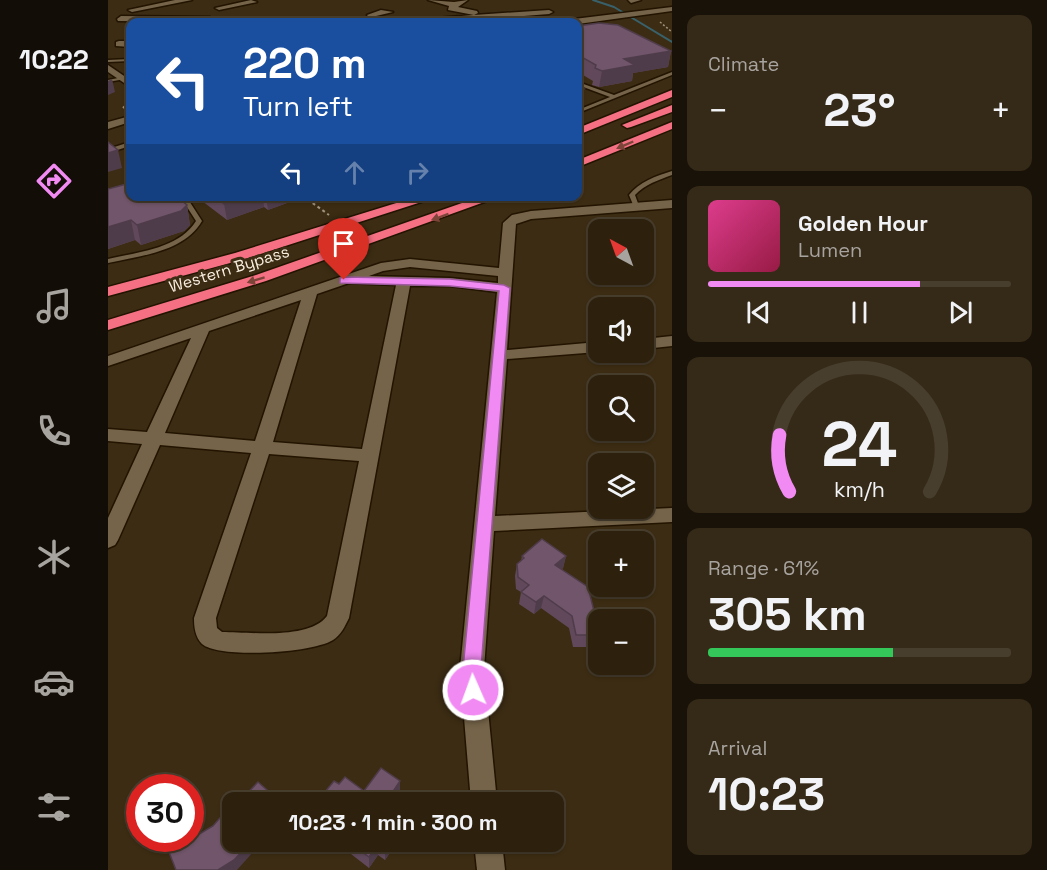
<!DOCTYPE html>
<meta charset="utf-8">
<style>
:root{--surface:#2d210e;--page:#352917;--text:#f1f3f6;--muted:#a7a39e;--line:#483e2e;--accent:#f28af3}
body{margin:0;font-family:"Space Grotesk",sans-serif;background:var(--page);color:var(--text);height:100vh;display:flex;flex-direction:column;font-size:22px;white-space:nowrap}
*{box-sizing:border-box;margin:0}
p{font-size:20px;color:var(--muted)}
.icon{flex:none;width:33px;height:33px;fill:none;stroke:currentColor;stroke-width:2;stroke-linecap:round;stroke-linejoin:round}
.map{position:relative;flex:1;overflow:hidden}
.drawer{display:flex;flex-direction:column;gap:15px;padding:15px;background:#191208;width:375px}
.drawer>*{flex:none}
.guide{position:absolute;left:18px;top:18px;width:456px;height:183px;border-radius:12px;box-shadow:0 2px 4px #0004,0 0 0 2px var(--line);background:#1a4fa0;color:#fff;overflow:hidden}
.needle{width:39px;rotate:319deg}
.fabs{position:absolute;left:480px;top:219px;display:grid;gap:12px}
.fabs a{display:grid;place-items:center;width:66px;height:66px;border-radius:12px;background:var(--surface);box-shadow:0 2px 4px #0004,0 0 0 2px var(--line);font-size:30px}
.speed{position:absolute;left:18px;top:774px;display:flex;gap:12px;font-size:30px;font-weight:700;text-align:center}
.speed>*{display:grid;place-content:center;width:78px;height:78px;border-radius:50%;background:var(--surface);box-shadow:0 2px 4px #0004,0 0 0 2px var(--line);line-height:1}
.speed .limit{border:9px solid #d22;background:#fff;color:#111}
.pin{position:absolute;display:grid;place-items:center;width:51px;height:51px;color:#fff;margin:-62px -26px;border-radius:50% 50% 50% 0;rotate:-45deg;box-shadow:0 0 6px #0007}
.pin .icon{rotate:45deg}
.me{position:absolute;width:66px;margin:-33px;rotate:358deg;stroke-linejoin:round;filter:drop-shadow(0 0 4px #0008)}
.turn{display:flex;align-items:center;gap:21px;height:126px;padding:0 18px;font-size:27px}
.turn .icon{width:78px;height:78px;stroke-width:2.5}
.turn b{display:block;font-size:42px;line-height:51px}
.lanes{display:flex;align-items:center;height:57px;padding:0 18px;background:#0003;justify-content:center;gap:30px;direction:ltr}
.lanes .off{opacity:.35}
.big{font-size:45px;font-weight:600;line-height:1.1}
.drawer .card{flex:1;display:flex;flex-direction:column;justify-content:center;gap:9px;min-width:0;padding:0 21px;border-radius:12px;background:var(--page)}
.drawer .dial{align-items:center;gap:0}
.dial svg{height:156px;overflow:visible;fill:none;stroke:var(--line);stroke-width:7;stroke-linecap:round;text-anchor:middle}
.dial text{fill:var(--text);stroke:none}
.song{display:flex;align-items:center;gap:18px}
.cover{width:72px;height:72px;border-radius:9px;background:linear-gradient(135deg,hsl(330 70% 55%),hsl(340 70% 35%))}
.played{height:6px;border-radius:3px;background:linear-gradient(90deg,var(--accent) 70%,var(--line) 70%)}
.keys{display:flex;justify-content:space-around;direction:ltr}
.heat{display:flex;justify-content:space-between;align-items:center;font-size:33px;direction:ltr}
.charge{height:9px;border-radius:4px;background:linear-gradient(90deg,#34c759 61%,var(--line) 0)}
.trip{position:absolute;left:114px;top:792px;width:342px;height:60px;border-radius:12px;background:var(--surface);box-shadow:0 2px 4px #0004,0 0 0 2px var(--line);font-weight:600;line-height:60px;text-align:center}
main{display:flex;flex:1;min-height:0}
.tabs{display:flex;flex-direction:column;width:108px;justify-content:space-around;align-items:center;background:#120d06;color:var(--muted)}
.tabs .icon{width:42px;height:42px}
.tabs .current{color:var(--accent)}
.tabs b{font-size:27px;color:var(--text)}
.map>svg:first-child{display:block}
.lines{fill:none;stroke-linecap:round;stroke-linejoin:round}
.stream{stroke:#39616c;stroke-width:2}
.service-casing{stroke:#221400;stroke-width:3}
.minor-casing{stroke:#221400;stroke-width:3}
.secondary-casing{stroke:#221400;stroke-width:3}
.motorway-casing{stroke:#221400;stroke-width:3}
.path-far1{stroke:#9f927e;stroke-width:1.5;stroke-dasharray:2 2;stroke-linecap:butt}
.path{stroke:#9f927e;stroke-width:2;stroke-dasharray:3 3;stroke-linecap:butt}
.service{fill:#756449;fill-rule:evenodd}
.minor{fill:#756449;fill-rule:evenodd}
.secondary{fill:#756449;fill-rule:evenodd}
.motorway{fill:#f57083;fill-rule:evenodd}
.wall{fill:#61495b}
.shaded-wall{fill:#4f3c4a}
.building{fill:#71556a;stroke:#4f3c4a;stroke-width:1.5}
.oneway{fill:#7d443a}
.route{fill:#f28af3;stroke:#9d5a9e;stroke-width:1.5}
.labels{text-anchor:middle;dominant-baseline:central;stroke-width:6;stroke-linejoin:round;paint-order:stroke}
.far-street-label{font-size:16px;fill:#f8eedf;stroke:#3c2c13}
</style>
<main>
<nav class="tabs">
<b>10:22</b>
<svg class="icon current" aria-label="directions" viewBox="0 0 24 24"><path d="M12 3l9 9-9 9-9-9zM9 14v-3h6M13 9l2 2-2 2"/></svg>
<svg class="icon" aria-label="music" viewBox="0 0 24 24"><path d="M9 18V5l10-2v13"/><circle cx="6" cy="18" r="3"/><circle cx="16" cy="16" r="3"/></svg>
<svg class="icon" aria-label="phone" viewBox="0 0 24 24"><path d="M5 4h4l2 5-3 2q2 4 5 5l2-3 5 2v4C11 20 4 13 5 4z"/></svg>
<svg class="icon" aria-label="climate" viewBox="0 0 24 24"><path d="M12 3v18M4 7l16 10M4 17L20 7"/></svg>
<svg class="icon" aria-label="car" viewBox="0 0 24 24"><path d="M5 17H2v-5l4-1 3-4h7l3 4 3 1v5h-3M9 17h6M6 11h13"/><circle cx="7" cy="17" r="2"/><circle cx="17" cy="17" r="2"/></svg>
<svg class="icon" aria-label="filters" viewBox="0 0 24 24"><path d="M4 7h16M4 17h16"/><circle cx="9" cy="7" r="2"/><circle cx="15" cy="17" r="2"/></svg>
</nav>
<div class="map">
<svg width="564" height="870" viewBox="0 0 564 870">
<rect width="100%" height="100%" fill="#3c2c13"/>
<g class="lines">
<path class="stream" d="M485,0L506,7L564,42"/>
<g class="service-casing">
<g id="service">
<path d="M22,59V61L0,62V60Z"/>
<path d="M564,72V75L470,113V110L502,97L470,85V82L506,95Z"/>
<path d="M15,77L17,78V79L0,82V80Z"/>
<path d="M22,142V146L0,153V149Z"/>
<path d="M564,171V175C551,180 537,184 527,195L531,206L526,207L521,195C531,182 548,176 564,171Z"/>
<path d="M72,196H78L94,221C76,252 32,256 0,263V259C29,252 71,249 88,221Z"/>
</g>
</g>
<g class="minor-casing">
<g id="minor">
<path d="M67,0H84L24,12L20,10Z"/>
<path d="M143,0L149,2L111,10L107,8Z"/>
<path d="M320,0L346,2L360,0L350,7L369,11L370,13L366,15L441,10L445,12L441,14L340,22H311L315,19L366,15L340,10L341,6Z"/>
<path d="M520,0H533L523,3Z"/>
<path d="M273,10L285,12L268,16L273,22H265L259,15Z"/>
<path d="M13,16L102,17L106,20L102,22L10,21L9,19Z"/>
<path d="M11,41H22V47L8,46V42Z"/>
<path d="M0,65L22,80V87L0,72Z"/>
<path d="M564,200V208L423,219L408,224L399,350L490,342V352L399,359L387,516L564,508V522L386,531L376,669L389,802H363L352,669L389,292L342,286H302L241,618C237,626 233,635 225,640C205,653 111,659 94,644C87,637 86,627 86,618L143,453L52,445L10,540L7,545L0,548V518L34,444L0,441V429L39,432L83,338L0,366V356L273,263L302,259L391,268L395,223L404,215L423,211ZM302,267L390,276V283L342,278L261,276L275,271ZM241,283L288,285L254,449L165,442L209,294ZM193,300L147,441L57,433L101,331ZM161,454L251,461L219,616C201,640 142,632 114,632L109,628L108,618Z"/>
<path d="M564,336V346L536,349V339Z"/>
<path d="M366,842H394L397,870H369Z"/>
</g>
</g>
<g class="secondary-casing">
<g id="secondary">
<path d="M564,7V11L470,24L462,22L466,19Z"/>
<path d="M22,116V122L0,129V122Z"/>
</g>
</g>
<g class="motorway-casing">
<g id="motorway">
<path d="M564,90V97L470,135V128Z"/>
<path d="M564,105V112L523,127L519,128L514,125Z"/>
<path d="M564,122V129L470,167V160Z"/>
<path d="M311,196H332L137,259L0,296V287L127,253Z"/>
<path d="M374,196H393L158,281L0,330V320L148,275Z"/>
</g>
</g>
<path class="path-far1" d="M552,22L564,32"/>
<g class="path">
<path d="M15,108L22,101"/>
<path d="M195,196L221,215"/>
<path d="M264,200L273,196"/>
</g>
<use href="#service" class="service"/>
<use href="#minor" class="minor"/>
<use href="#secondary" class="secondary"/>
<use href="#motorway" class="motorway"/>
</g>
<g class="wall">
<path d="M470,26L563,51L560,67L525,73L524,81L491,87L484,85L485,81L470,72Z"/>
<path d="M0,189L79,205L82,225L76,231L33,245L27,240L0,249Z"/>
<path d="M94,196H193L179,201V203L160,210L156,207L119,220L94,201Z"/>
<path d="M414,556H458L455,568L454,569L490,627V643L489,647H465L461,628L433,608L426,614L411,604L413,592L408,589L407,576L409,564L413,561Z"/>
<path d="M292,781V792L287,800L291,802H218L217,792L231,784L256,791Z"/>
<path d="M243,844L287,845L277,860L270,855L261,868L243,854Z"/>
</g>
<g class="shaded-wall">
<path d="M563,51L560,67L525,73L524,81L491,87L494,71L516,59Z"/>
<path d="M4,79L7,92L0,95V81Z"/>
<path d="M476,89L473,104L470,106V92Z"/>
<path d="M10,150L14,168L0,172V153Z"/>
<path d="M140,196H155L156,207L119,220L116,204Z"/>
<path d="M158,196H193L179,201V203L160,210Z"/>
<path d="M79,205L82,225L76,231L33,245L29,225Z"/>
<path d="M23,220L27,240L0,249V227Z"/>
<path d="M458,556L455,568L445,577L447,565Z"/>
<path d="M436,596L433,608L426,614L428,602Z"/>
<path d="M292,781V792L285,802L282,796Z"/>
<path d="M167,797L168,802H162Z"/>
<path d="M143,842H154L129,870H110Z"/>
<path d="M283,842H287V845L277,860V850Z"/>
<path d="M270,845V855L261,868V857Z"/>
</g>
<g class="building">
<path d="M491,23L510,25L563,51L516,59L527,65L494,71L487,68L488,65L470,55V26Z"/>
<path d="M470,87L476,89L470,92Z"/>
<path d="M0,142L10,150L0,153Z"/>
<path d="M22,183V196H68L79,205L73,211L29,225L23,220L0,227V189Z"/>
<path d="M106,196H140L116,204Z"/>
<path d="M434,539L458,556L447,565L480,587L490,627V635H468L464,616L436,596L428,602L413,592L421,585L410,577L409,564L416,558L414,556Z"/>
<path d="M273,768L292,781L282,796L291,802H224L219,799L221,796L217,792L226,781L231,784L237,777L256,791Z"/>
<path d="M150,782L167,797L162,802H131Z"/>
<path d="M124,804V842H143L126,860L110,870H68L61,852L105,826Z"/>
<path d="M244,842H283L277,850L270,845L261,857L243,844Z"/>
</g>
<defs><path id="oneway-solid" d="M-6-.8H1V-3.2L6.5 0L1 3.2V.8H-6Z" transform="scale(1.5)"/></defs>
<g class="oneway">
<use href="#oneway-solid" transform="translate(517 145) rotate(157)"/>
<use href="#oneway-solid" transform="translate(332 217) rotate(160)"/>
<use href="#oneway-solid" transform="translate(148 280) rotate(163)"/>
</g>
<path class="route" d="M236,277L342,279L396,285L402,288L373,669L374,690L372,696L365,698L359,696L355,669L391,291L342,286L232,283V278Z"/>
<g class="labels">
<g class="far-street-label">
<text transform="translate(121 269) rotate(-17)">Western Bypass</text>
</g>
</g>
</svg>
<div class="fabs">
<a><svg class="needle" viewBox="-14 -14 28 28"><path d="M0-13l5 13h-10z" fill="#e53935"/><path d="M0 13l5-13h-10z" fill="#a7a39e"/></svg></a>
<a><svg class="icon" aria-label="sound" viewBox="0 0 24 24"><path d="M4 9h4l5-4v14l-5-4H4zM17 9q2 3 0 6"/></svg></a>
<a><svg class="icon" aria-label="search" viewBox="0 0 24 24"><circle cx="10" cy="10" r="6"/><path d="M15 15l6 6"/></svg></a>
<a><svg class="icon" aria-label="layers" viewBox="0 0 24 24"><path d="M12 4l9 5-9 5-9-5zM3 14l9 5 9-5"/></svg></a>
<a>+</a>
<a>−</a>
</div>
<div class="speed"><div class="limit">30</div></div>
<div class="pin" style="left:236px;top:280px;background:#d93025"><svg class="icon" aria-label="arrive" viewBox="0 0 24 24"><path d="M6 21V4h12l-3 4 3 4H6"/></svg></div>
<svg class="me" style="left:365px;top:690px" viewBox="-20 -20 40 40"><circle r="17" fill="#f28af3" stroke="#fff" stroke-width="3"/><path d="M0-11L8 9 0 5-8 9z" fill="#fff"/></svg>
<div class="trip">10:23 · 1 min · 300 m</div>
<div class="guide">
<div class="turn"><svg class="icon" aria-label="left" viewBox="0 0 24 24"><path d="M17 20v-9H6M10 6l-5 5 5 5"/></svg><div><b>220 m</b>Turn left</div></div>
<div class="lanes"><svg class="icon" aria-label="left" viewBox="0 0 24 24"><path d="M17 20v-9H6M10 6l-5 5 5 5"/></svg><svg class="icon off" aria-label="ahead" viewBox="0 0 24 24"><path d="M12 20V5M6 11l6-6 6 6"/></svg><svg class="icon off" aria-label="right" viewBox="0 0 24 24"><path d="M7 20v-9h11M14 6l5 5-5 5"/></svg></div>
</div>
</div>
<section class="drawer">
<div class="card"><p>Climate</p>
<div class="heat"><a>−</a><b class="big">23°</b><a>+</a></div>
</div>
<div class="card">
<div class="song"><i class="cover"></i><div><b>Golden Hour</b><p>Lumen</p></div></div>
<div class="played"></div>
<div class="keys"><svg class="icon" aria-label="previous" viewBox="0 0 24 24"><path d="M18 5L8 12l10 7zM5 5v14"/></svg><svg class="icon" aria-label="pause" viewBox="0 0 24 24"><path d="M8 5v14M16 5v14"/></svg><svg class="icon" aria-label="next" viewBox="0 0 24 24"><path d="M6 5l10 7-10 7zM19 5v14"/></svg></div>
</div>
<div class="card dial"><svg viewBox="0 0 100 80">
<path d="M14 69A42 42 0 1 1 86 69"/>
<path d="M14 69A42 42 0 0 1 9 40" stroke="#f28af3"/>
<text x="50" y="56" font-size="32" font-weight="700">24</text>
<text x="50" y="72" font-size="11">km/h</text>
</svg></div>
<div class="card"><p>Range · 61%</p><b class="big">305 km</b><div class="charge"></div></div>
<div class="card"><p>Arrival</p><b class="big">10:23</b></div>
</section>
</main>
